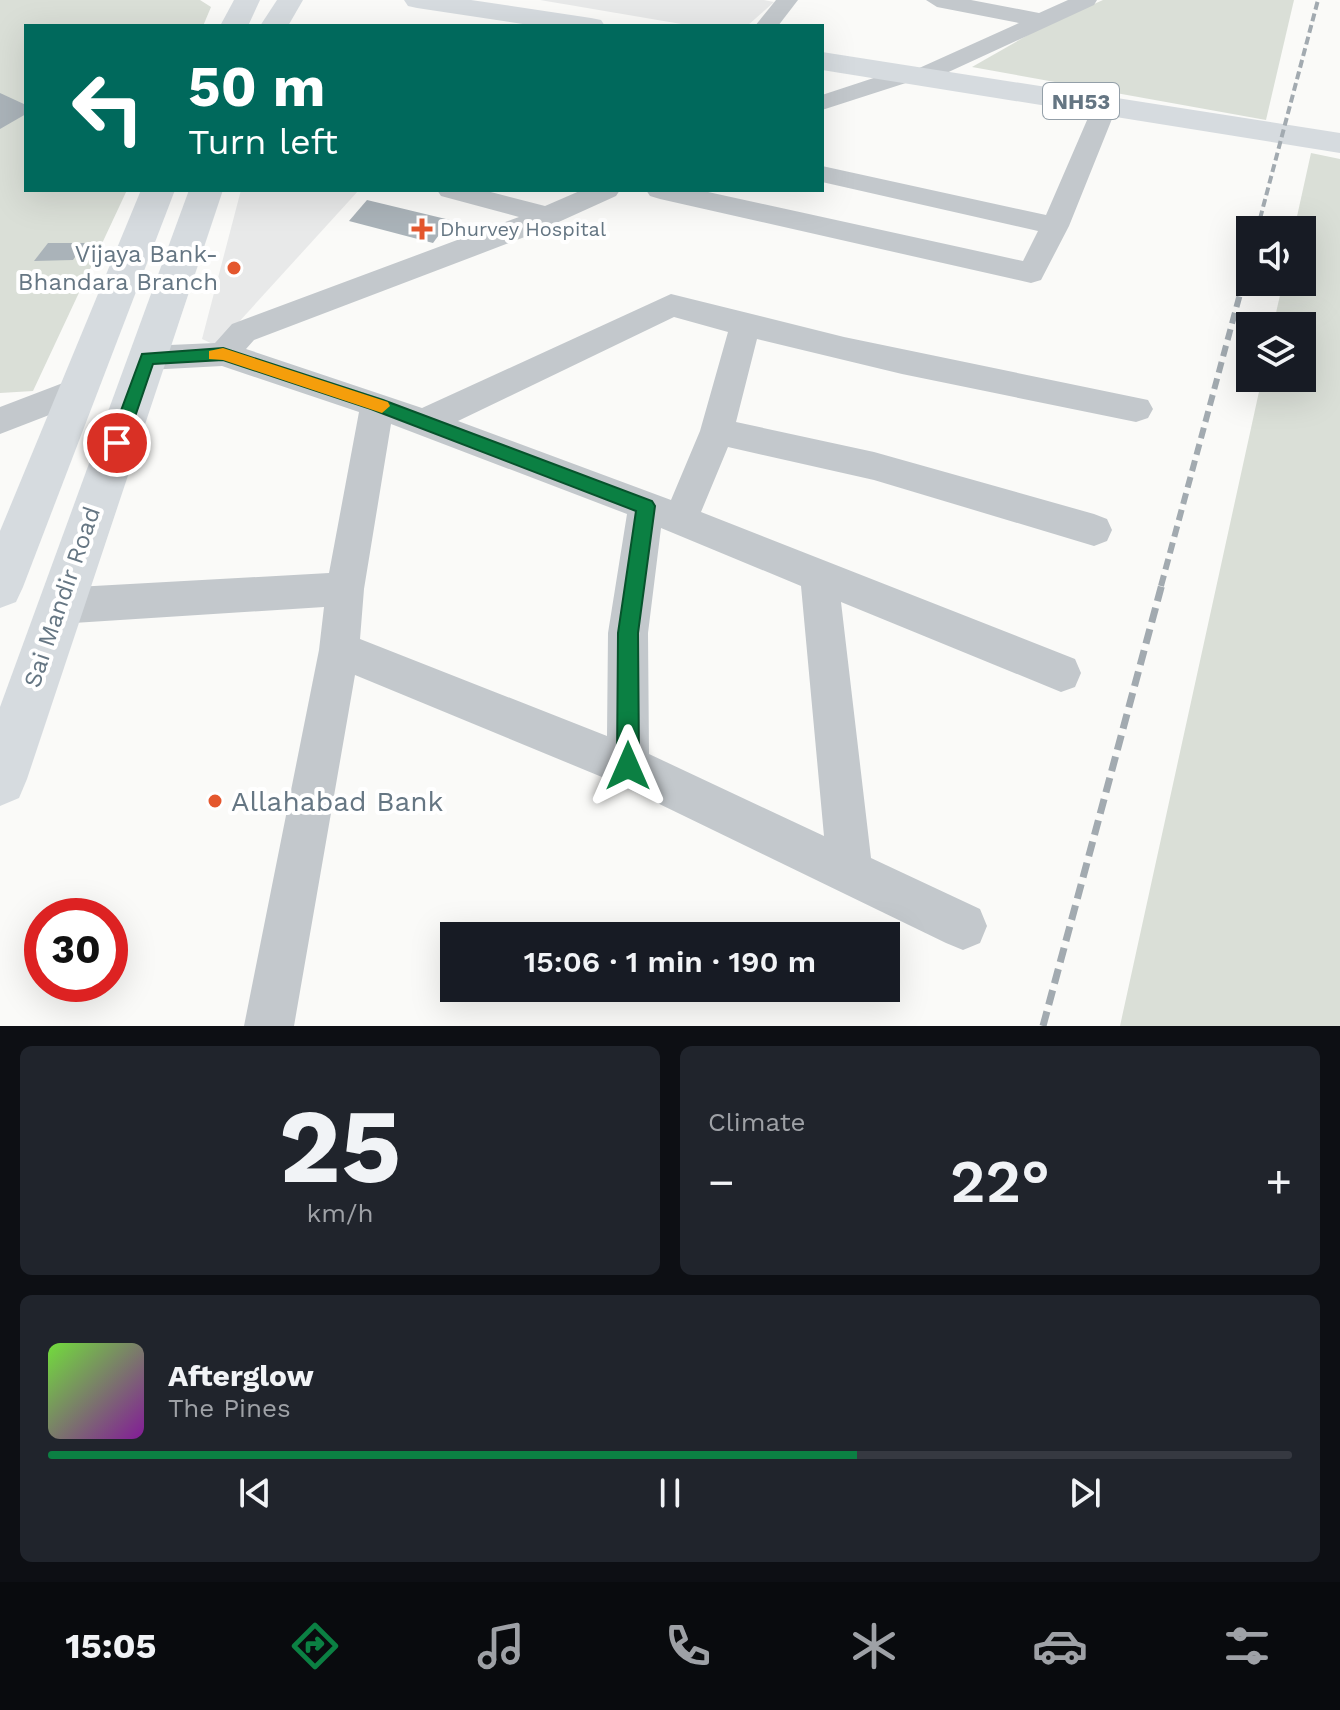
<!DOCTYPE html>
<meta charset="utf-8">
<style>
:root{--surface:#171b24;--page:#20242c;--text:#f1f3f6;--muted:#9ea1a6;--line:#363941;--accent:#0b8043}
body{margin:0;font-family:"Work Sans",sans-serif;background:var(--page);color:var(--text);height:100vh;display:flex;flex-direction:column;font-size:30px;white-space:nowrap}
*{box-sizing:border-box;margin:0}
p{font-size:26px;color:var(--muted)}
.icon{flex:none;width:44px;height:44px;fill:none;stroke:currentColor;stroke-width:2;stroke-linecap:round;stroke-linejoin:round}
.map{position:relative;height:1026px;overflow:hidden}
.sheet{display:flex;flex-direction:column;gap:20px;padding:20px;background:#0d0f14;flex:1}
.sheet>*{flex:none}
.banner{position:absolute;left:24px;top:24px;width:800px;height:168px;border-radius:0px;box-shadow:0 8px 32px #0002;background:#00695c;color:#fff;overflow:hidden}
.fabs{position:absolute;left:1236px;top:216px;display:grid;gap:16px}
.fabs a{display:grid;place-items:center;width:80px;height:80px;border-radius:0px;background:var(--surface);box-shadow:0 8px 32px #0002;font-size:40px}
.speed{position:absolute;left:24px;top:898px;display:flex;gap:16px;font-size:40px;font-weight:700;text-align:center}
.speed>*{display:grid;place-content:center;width:104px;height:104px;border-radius:50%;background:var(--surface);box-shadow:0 8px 32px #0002;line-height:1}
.speed .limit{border:12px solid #d22;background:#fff;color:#111}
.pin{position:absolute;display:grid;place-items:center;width:68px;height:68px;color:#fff;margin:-34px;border:4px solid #fff;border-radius:50%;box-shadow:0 2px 8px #0007}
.me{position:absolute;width:88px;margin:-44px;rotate:0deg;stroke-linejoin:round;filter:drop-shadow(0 0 6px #0008)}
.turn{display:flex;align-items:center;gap:28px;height:168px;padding:0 32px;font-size:36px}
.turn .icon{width:104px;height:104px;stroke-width:2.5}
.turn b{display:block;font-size:56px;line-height:68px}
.big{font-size:60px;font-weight:600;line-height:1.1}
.sheet .card{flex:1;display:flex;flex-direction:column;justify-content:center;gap:12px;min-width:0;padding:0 28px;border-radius:12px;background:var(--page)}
.sheet .dial{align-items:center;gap:0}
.dial b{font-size:104px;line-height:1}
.song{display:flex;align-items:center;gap:24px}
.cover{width:96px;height:96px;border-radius:12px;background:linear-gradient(135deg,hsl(100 70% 55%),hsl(290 70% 35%))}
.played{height:8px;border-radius:4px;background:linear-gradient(90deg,var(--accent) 65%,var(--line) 65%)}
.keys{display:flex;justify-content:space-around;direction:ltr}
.heat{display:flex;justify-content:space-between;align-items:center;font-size:44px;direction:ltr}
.sheet .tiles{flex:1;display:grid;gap:20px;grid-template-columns:1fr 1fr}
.card:last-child{grid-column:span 2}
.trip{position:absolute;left:440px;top:922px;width:460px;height:80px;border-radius:0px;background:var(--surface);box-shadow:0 8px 32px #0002;font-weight:600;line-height:80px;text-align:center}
.dock{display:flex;height:128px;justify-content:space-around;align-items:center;background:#090b0e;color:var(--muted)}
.dock .icon{width:56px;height:56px}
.dock .current{color:var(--accent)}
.dock b{font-size:36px;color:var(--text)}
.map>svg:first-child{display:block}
.built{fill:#e8e9e9}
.green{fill:#dadfd7}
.building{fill:#aab3b9}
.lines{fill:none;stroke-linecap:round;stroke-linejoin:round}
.street{fill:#c3c8cc;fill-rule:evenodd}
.highway{fill:#d6dbdf;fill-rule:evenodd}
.rail-far2{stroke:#a2aab0;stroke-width:4;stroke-dasharray:8 4;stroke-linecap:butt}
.rail-far1{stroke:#a2aab0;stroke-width:6;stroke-dasharray:11 6;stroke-linecap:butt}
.rail{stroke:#a2aab0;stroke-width:7;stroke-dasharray:15 7;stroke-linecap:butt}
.route{fill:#0b8043;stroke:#07532c;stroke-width:2}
.slow{fill:#f59e0b}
.poi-dot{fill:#e4572e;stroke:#fff;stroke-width:3}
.labels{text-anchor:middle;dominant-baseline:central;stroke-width:8;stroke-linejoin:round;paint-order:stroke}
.far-poi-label{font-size:20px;fill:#657683;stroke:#fff;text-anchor:start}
.shield{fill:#fff;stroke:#939fa8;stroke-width:2}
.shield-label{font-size:22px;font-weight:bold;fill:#657683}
.poi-label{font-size:24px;fill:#657683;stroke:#fff;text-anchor:end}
.street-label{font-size:24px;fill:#657683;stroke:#fff}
.near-poi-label{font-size:28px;fill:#657683;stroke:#fff;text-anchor:start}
</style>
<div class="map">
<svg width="1340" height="1026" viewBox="0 0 1340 1026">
<rect width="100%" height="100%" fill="#fafaf8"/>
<g class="built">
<path d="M540,0H764L774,2L747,26H693Z"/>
<path d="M241,190H359L217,346L202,339Z"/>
</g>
<g class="green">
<path d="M0,0H200L211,7L203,26H26V190H127L33,391L0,393Z"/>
<path d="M1103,0H1294L1266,120L972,67L1042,27Z"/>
<path d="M1311,153L1340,159V1026H1120L1262,378H1302V326H1273L1283,282H1302V230H1294Z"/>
</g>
<g class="building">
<path d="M0,93L26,105V114L0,129Z"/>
<path d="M367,200L450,220L433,243L349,221Z"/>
<path d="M48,243H85L73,260L34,261Z"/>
</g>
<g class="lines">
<g class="street">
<path d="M776,0H798L778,26H755Z"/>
<path d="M926,0H971L1039,13L1068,0H1097L1094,5L929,81H912L822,110V95L901,69H917L1019,23L937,7Z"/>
<path d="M1106,97L1115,99L1118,104L1069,226L1041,280L1031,283L660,199L650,196L646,190H699L1023,261L1038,231L822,182V166L1046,215L1094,104L1097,99Z"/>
<path d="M437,190H483L545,206L582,190H620L616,196L530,235L254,340L246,349L422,408L671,294L844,337L1148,400L1153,409L1148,418L1136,422L902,374L757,339L736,422L874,452L1094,514L1107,519L1112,530L1107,541L1094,546L874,480L728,447L701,512L1075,659L1081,673L1075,687L1061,692L841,602L871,858L980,909L987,926L980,943L963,950L946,943L614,782L355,675L294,1026H244L319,650L324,607L58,624L44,618L39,606L44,594L58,588L329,573L359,412L222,366L147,370L136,366L131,358L136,350L147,346L215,343L232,324L519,217L441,196ZM674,317L728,332L700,431L671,500L458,421ZM391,424L627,514L608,633L607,736L360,639L364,589ZM661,528L801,586L824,836L649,754L648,633Z"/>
<path d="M76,378L88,382L92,391L88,400L0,434V407Z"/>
</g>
<g class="highway">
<path d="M234,0H260L248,26H220Z"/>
<path d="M277,0H303L288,26H260Z"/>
<path d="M404,0H471L591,18L601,20L605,26H536L417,8L408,6Z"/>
<path d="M822,52L1340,133V153L822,70Z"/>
<path d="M141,190H175L23,587L16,602L0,608V531Z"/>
<path d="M189,190H223L27,779L19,798L0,806V707Z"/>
</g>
<path class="rail-far2" d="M1257,230L1318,0"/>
<path class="rail-far1" d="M1161,586L1250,257"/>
<path class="rail" d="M1043,1026L1162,584"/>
</g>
<path class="route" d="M223,348L383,400L652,501L655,506L638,633L639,766L635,773L628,777L620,773L617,766L618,633L636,511L371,409L223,360L153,364L126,443L123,447H111L109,443L142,354Z"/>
<path class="slow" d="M223,348L388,402L390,406L382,413L223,360L209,359V351Z"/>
<g class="poi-dot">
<path d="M418 217h8v8h8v8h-8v8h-8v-8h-8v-8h8z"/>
<circle cx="234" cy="268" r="8"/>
<circle cx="215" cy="801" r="8"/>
</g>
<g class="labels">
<g class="far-poi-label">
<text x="440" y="229">Dhurvey Hospital</text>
</g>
<rect class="shield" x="1043" y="83" width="76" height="36" rx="6"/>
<g class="shield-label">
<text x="1081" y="101">NH53</text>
</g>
<g class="poi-label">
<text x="218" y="254">Vijaya Bank-<tspan x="218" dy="28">Bhandara Branch</tspan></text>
</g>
<g class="street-label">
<text transform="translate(62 597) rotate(-71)">Sai Mandir Road</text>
</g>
<g class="near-poi-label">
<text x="231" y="801">Allahabad Bank</text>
</g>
</g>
</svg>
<div class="fabs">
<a><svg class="icon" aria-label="sound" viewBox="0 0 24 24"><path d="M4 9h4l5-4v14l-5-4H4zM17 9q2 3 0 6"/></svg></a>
<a><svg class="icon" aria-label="layers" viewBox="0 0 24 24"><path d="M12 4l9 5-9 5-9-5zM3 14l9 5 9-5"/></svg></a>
</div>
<div class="speed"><div class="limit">30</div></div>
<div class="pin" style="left:117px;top:443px;background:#d93025"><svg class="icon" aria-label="arrive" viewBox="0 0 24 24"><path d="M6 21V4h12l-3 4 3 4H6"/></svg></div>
<svg class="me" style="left:628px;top:766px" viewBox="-20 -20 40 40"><path d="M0-17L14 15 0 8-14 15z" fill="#0b8043" stroke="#fff" stroke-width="4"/></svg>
<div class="trip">15:06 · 1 min · 190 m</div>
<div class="banner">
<div class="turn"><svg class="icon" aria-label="left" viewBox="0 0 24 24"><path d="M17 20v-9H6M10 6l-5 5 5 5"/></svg><div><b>50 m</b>Turn left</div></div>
</div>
</div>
<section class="sheet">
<div class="tiles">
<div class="card dial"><b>25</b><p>km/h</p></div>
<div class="card"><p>Climate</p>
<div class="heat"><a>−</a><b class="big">22°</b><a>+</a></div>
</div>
<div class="card">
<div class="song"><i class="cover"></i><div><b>Afterglow</b><p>The Pines</p></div></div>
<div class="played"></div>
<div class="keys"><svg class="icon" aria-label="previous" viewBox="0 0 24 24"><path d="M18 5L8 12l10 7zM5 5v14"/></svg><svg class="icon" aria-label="pause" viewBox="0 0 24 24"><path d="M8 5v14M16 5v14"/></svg><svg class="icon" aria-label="next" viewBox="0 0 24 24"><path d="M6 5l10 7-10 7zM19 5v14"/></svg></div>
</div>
</div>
</section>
<nav class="dock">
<b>15:05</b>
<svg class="icon current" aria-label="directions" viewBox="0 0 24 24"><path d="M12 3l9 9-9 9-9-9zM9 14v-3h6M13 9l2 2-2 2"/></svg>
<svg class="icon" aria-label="music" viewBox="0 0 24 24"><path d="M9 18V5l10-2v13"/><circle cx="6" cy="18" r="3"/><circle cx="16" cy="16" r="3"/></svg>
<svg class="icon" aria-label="phone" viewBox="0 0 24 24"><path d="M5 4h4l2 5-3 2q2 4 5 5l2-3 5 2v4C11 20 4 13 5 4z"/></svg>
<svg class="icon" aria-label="climate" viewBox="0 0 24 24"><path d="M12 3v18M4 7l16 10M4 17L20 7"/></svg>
<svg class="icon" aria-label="car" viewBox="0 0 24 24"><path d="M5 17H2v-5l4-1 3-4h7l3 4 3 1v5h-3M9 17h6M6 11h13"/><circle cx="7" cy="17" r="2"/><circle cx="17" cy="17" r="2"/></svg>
<svg class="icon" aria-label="filters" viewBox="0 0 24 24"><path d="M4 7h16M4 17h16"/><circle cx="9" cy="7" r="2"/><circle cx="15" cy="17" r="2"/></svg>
</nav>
